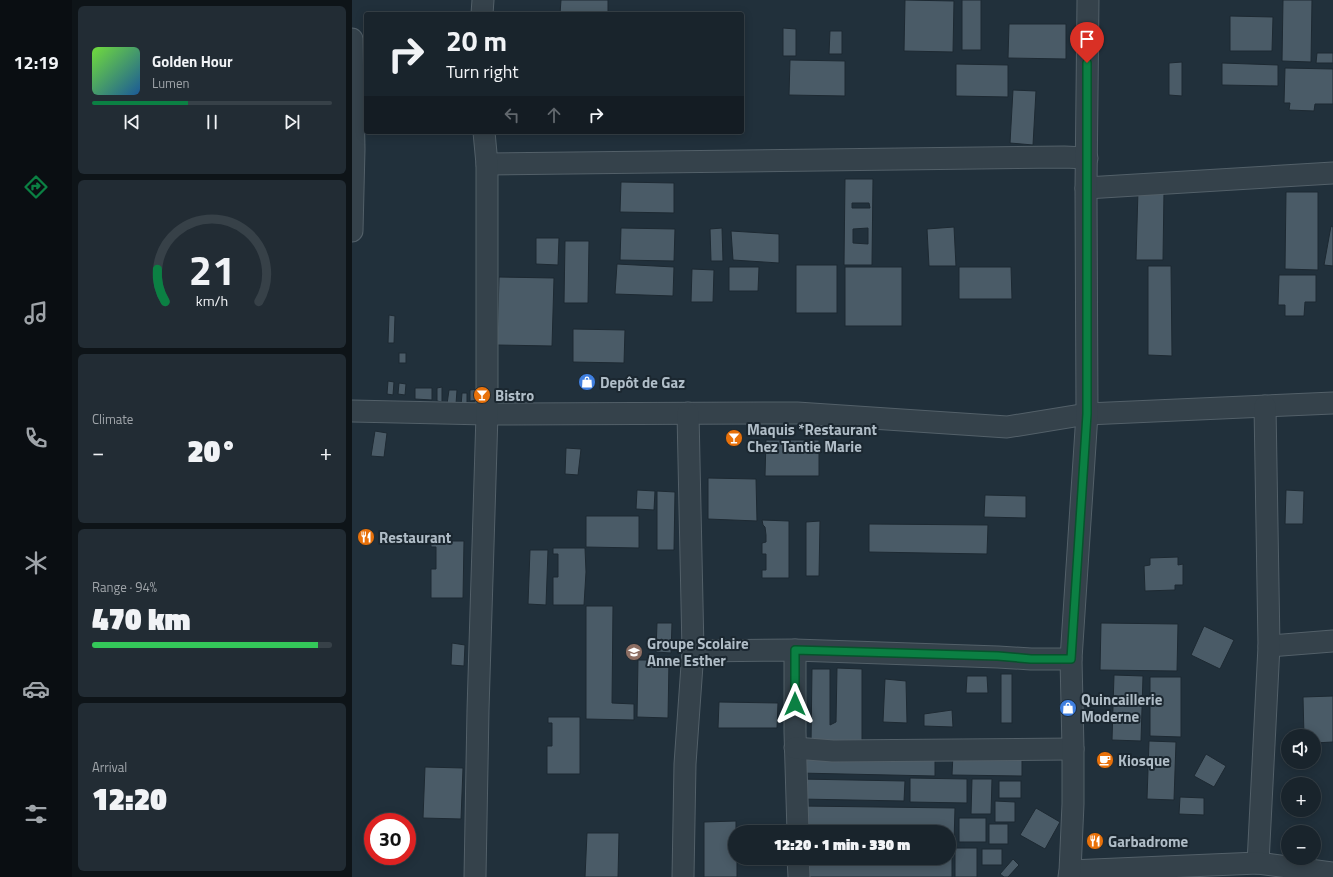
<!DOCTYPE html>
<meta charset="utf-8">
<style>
:root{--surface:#19242c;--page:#222c34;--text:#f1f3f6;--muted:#9fa4a9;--line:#374148;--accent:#0b8043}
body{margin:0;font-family:"Titillium Web",sans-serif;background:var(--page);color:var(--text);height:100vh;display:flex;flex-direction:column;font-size:15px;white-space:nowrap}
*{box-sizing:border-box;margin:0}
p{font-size:13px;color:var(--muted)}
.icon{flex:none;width:22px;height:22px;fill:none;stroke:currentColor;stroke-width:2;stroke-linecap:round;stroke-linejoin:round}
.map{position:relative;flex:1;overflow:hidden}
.drawer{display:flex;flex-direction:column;gap:6px;padding:6px;background:#0e1418;width:280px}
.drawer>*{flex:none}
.banner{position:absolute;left:12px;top:12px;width:380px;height:122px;border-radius:4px;box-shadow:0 2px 10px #0003,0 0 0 1px var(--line);background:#19242c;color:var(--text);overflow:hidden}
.controls{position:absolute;left:929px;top:729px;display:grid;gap:8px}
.controls a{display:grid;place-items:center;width:40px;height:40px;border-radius:50%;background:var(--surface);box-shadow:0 2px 10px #0003,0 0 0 1px var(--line);font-size:20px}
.speed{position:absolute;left:12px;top:813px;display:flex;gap:8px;font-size:20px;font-weight:700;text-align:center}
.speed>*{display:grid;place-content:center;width:52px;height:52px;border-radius:50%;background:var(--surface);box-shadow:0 2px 10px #0003,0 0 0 1px var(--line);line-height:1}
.speed .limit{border:6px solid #d22;background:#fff;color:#111}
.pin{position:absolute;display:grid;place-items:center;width:34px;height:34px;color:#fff;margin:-41px -17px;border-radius:50% 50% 50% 0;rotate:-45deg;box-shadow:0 0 4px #0007}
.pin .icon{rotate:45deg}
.me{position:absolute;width:44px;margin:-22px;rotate:0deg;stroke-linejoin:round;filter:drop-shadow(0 0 3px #0008)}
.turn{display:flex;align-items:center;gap:14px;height:84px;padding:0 16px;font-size:18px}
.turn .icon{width:52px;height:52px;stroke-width:2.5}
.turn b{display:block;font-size:28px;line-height:34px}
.lanes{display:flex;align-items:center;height:38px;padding:0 16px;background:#0003;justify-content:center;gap:20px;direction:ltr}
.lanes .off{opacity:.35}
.big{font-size:30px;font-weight:800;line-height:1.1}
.drawer .tile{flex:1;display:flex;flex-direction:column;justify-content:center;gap:6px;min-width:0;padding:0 14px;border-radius:6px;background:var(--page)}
.drawer .dial{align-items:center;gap:0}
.dial svg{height:104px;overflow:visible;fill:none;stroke:var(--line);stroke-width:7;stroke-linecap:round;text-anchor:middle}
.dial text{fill:var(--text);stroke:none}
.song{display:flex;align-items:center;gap:12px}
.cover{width:48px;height:48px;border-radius:6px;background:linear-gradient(135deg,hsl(100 70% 55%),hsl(210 70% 35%))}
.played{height:4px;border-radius:2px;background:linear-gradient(90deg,var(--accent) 40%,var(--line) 40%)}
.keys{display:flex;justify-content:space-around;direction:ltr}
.heat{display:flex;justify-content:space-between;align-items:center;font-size:22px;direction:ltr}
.charge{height:6px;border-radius:3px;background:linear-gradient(90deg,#34c759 94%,var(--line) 0)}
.trip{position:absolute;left:376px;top:825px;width:228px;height:40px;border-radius:20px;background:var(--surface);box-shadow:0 2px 10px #0003,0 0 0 1px var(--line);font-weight:800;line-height:40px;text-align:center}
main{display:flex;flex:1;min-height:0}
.tab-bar{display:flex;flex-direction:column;width:72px;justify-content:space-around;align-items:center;background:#0a0e12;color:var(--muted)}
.tab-bar .icon{width:28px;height:28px}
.tab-bar .on{color:var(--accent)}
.tab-bar b{font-size:18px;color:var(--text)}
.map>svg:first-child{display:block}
.building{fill:#4a5b67;stroke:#1d2932;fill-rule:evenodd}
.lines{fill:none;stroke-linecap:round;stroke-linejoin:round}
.street-casing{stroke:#536069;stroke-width:23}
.street{stroke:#35424b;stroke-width:21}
.route-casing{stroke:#07532c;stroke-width:10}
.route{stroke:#0b8043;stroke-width:7}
.labels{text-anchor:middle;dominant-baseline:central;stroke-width:4;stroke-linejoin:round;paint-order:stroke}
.poi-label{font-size:15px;font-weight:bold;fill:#b0bdc7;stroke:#1b2730;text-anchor:start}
</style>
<main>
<nav class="tab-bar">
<b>12:19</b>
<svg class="icon on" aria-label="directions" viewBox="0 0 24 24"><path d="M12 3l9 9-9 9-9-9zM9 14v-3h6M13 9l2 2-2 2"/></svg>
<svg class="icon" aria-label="music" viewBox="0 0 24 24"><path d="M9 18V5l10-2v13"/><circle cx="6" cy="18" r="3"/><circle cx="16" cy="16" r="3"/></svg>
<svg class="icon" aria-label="phone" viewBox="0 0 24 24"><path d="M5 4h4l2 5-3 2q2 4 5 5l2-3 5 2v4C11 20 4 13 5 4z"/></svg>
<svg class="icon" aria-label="climate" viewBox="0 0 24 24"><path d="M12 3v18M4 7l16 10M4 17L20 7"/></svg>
<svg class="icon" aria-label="car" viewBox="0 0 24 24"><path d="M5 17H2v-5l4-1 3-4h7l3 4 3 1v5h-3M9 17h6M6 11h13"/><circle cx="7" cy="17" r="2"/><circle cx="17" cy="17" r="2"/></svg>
<svg class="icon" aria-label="filters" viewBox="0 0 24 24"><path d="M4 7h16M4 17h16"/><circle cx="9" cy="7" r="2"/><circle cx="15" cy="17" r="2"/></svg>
</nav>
<section class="drawer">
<div class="tile">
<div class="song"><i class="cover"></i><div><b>Golden Hour</b><p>Lumen</p></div></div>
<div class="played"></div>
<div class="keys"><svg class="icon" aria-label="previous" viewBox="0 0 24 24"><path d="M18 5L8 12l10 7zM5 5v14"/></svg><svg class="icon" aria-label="pause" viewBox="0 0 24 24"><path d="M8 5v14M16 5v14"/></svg><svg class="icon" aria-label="next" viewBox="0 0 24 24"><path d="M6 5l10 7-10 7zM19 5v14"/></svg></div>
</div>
<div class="tile dial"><svg viewBox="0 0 100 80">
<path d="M14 69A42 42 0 1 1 86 69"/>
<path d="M14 69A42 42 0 0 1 8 44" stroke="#0b8043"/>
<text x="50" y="56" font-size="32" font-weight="700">21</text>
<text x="50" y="72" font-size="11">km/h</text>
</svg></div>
<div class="tile"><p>Climate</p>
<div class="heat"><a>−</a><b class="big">20°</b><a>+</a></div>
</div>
<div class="tile"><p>Range · 94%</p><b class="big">470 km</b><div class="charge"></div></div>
<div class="tile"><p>Arrival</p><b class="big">12:20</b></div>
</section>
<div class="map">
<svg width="981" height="877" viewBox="0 0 981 877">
<rect width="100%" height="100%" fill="#21303b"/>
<g class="building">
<path d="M209,0H256V14H208Z"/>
<path d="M553,0L602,1L601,52L552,51Z"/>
<rect x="610" y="0" width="19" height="50"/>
<path d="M931,0H960L959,62L930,61Z"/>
<path d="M878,16L921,17L920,51H878Z"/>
<path d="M657,24H714V59L656,58Z"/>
<path d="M431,28L444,29V56H431Z"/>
<path d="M478,31H490V54H477Z"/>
<path d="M965,53H981V63H964Z"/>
<path d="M438,60L493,61V96L437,95Z"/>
<path d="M830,62V96L817,95V63Z"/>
<path d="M870,63L926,65V86L870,85Z"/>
<path d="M604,64L656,65V97L604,96Z"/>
<path d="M933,68L981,69V104H963L962,111L937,110L938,103H932Z"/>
<path d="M661,90L684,91L681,145L658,143Z"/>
<path d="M493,179H521L520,265H492ZM500,203H517L518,208H500ZM516,228V244L501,243V229Z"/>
<path d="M269,182L322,183V213L268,212Z"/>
<path d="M786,190L812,191L811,260H784Z"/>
<path d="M934,192H966V270L933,269Z"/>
<path d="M979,226L981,227V266L972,265Z"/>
<path d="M602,227L604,266H577L575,229Z"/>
<path d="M269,228L323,229L322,261L268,260Z"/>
<path d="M370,228L371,261H359L358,229Z"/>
<path d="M379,231L427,234V263L381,260Z"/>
<path d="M184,238H207L206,265L184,264Z"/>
<path d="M213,241H237L236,303H212Z"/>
<path d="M265,264L322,267L321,296L263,294Z"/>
<rect x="444" y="265" width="41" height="48"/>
<path d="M796,266H819L820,356L796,355Z"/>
<path d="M377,267H407L406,291H377Z"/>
<rect x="493" y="267" width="57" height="59"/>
<path d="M607,267H659L660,299H607Z"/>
<path d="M340,269L362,270L361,302H339Z"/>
<path d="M927,275H964V302H953L952,316H933V305H926Z"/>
<path d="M147,277L202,278L200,346L145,345Z"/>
<path d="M37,315L43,316L42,343H36Z"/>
<path d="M221,329L273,330L272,363L221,362Z"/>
<rect x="47" y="353" width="7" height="10"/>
<path d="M36,381L42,382L41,395L35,394Z"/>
<path d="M47,383L54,384L53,395L46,394Z"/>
<path d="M90,387V402L85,401V388Z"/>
<path d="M63,388H80V400L63,399Z"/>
<path d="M128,389L129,400L118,401V390Z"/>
<path d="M97,390H105L104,404H95Z"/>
<path d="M110,393H115V406H109Z"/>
<path d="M23,431L35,433L32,457L19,456Z"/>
<path d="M414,440H467V476H413Z"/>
<path d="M214,448L229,449L226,475L213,474Z"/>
<path d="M356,478L404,479L405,521L356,519Z"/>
<path d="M285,490L303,491L302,510L284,509Z"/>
<path d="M934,490L952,491L951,524H933Z"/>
<path d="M305,491L323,492L322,550H305Z"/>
<path d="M633,495L674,496V518L632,517Z"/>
<path d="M234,516H287V548L234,547Z"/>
<path d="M410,520L437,521V578H410V570H414V554H410V543L414,542V535L413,527L411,525Z"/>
<path d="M468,521L467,576H454V522Z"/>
<path d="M517,524L636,525L635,554L517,552Z"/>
<path d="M79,541H112L111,598H79V569H84V547H79Z"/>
<path d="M201,548H233L234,572L232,605H201V577H206V554H201Z"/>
<path d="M178,550H196L194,605L176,604Z"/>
<path d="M826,557V565L831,564V585H823V590L793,591L792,566L798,565V558Z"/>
<path d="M234,606H261L260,703L282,704V720L234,719Z"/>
<path d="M305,623H320L319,653L304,652Z"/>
<path d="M749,623L826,624L825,671L748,670Z"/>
<path d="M852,626L882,640L868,669L839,655Z"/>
<path d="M100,643L113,645L112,666L99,665Z"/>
<path d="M286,660H317L316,718L285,717Z"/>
<path d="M485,668L510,669V745L459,744L460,669H478V725L484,722Z"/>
<rect x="649" y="674" width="11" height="49"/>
<path d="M762,675L791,676L789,741L760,740Z"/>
<path d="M615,676H635L636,693H614Z"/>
<path d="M798,677H829V737L798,736Z"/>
<path d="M533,679L554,681L555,723L531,722Z"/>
<path d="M981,696V742L962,743V736H952L951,697Z"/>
<path d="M367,702L426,703L425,728H366Z"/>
<path d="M600,710L601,727L572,726V714Z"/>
<path d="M196,717H228V774H195V746H200V723H196Z"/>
<path d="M797,741L824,742L822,800L795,799Z"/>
<path d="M447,752L583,754V776L447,773Z"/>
<path d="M601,754L670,755V776L600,775Z"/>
<path d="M854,754L874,766L862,787L842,776Z"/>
<path d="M73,767L111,768L109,819L71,818Z"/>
<path d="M558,778L615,779V803L558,802Z"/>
<path d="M448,779L553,781L552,801L448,799Z"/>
<path d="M620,779H640L639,814H619Z"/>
<rect x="647" y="781" width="22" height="17"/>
<path d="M828,797L852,798V815L827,814Z"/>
<path d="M643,801L663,802V822H643Z"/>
<path d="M450,806L603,808L602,842H597V832H449Z"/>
<path d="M684,808L708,822L693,849L668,835Z"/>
<rect x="607" y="818" width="27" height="24"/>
<path d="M384,821V832H383V858H385V877H352V822Z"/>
<rect x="637" y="824" width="19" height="20"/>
<path d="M235,833H267L266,877H233Z"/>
<rect x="603" y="848" width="22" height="29"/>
<rect x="630" y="849" width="20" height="16"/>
<path d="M597,855H600V877H448L449,858H597Z"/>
<path d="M661,859L667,865L656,877H652L648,874Z"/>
</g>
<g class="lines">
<g class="street-casing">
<g id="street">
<path d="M130,14L131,0"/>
<path d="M0,39L2,149L0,231"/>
<path d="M135,164L712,157L735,158"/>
<path d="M734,188L981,173"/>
<path d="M0,411L135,414L445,413L655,427L735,414L981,403"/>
<path d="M917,646L981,641"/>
<path d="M443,650V732L446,832"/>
<path d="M341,651L443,650L646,657L679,659H719"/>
<path d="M443,748L481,751L721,749"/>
<path d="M446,858L447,877"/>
<path d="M906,863L917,646L913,406"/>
<path d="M718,871L906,863L981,873"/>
<path d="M123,877L126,710L135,414V164L132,132"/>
<path d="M331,877L333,764L341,651L336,413"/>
<path d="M717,877L718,871L721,804V749L719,659L735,414L734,188L736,0"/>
</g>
</g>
<use href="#street" class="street"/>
</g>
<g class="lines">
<g class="route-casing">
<path id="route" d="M443,704V650L646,656L679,659H719L735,414V63"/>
</g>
<use href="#route" class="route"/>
</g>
<defs>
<g id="shop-disc" transform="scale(0.9)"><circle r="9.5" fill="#3f7fe0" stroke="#1b2730"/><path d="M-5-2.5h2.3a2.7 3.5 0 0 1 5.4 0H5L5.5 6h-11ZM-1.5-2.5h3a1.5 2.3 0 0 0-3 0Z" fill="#fff"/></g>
<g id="bar-disc" transform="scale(0.9)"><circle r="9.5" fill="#e8710a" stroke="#1b2730"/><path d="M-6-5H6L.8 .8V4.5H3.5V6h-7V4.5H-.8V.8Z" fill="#fff"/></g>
<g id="restaurant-disc" transform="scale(0.9)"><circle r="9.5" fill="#e8710a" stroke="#1b2730"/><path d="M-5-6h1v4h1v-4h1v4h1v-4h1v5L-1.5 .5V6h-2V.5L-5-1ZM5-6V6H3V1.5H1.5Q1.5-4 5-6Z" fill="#fff"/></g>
<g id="school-disc" transform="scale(0.9)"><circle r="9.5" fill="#8d6e63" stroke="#1b2730"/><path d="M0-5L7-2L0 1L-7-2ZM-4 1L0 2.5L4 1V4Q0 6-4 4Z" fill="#fff"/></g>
<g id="cafe-disc" transform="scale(0.9)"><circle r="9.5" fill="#e8710a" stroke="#1b2730"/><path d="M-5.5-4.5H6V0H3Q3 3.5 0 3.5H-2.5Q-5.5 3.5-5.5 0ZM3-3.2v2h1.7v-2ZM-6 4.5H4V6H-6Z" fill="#fff"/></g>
</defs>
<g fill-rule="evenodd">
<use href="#shop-disc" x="235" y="382"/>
<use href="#bar-disc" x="130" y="395"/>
<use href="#bar-disc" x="382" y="438"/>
<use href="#restaurant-disc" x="14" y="537"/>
<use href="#school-disc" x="282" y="652"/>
<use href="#shop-disc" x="716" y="708"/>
<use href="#cafe-disc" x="753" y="760"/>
<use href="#restaurant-disc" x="743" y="841"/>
</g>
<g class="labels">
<g class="poi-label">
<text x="248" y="382">Depôt de Gaz</text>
<text x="143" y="395">Bistro</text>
<text x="395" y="429">Maquis *Restaurant<tspan x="395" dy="17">Chez Tantie Marie</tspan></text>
<text x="27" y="537">Restaurant</text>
<text x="295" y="643">Groupe Scolaire<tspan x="295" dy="17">Anne Esther</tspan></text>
<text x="729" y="699">Quincaillerie<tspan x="729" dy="17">Moderne</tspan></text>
<text x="766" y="760">Kiosque</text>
<text x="756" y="841">Garbadrome</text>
</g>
</g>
</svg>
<div class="controls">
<a><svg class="icon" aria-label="sound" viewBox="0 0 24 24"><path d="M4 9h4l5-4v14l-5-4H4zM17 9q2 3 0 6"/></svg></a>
<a>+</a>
<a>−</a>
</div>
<div class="speed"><div class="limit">30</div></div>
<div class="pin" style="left:735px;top:63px;background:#d93025"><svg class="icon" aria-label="arrive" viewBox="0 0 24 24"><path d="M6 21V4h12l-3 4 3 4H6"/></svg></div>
<svg class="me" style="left:443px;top:704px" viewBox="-20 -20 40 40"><path d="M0-17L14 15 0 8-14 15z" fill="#0b8043" stroke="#fff" stroke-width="4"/></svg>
<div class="trip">12:20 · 1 min · 330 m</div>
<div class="banner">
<div class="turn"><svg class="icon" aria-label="right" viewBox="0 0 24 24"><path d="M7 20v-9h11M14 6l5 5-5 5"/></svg><div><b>20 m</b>Turn right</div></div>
<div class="lanes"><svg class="icon off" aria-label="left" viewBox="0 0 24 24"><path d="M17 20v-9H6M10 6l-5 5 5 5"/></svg><svg class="icon off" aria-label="ahead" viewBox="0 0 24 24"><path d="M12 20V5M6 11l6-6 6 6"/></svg><svg class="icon" aria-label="right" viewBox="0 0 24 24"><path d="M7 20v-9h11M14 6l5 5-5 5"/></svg></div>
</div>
</div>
</main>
